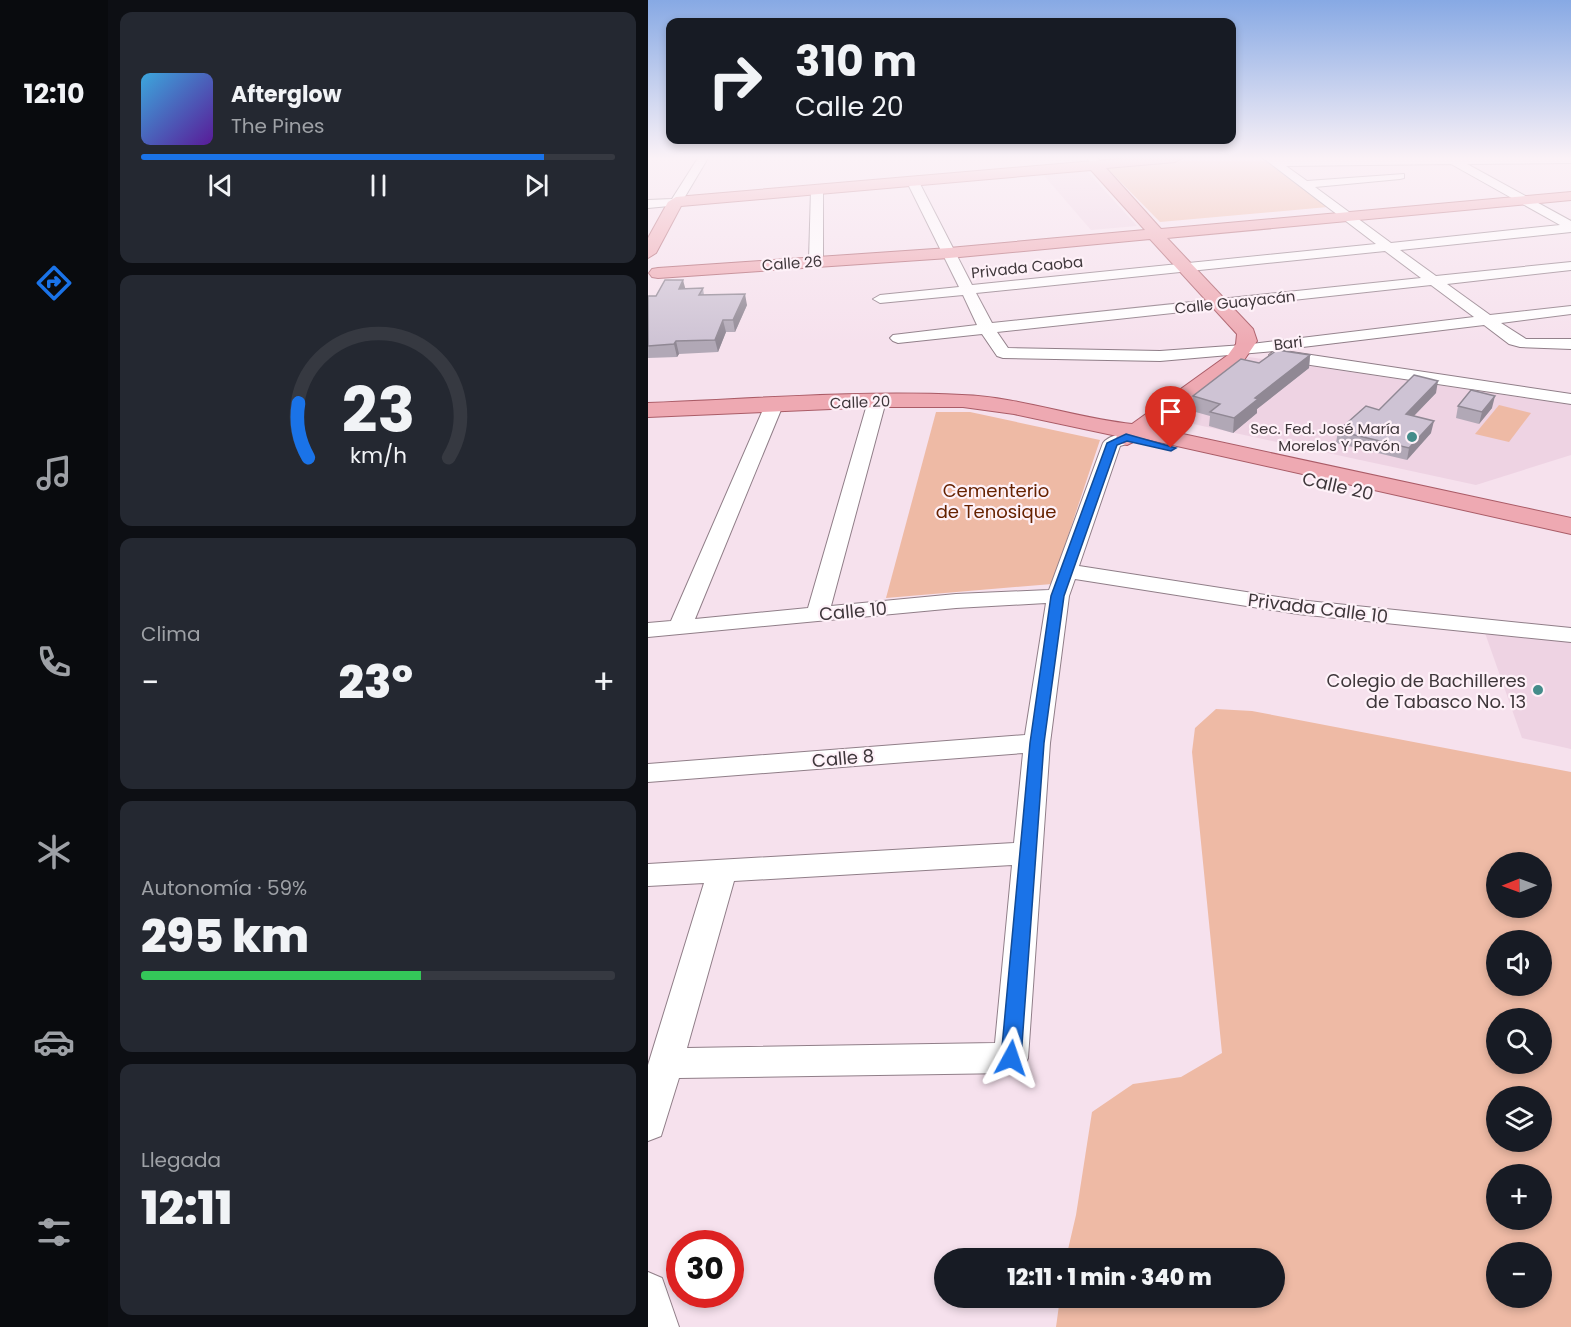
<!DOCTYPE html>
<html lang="es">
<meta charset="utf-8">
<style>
:root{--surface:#171b24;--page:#242831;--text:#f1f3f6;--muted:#9ea1a6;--line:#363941;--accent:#1a73e8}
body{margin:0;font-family:Poppins,sans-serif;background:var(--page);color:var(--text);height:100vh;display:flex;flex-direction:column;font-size:22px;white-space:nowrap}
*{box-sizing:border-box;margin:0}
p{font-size:20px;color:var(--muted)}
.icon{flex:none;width:33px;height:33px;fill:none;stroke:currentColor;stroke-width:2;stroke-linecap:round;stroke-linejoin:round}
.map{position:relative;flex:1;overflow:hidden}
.sheet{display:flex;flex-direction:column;gap:12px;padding:12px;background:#0d0f14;width:540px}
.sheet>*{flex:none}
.top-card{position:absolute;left:18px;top:18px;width:570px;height:126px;border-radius:12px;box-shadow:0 3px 9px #0003;background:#171b24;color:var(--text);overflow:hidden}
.needle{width:39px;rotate:269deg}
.controls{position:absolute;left:838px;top:852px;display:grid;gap:12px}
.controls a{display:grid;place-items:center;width:66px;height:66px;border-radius:50%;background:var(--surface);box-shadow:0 3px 9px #0003;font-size:30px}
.speed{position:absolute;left:18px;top:1230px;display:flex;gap:12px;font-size:30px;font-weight:700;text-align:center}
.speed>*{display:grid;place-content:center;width:78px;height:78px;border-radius:50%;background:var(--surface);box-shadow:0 3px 9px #0003;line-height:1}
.speed .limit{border:9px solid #d22;background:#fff;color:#111}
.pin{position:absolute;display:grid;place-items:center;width:51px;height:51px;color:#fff;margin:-62px -26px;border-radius:50% 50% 50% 0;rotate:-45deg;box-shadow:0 0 6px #0007}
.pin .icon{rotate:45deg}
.me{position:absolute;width:66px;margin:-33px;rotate:5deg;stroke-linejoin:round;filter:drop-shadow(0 0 4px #0008)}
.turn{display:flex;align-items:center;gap:21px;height:126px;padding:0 30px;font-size:27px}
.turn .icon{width:78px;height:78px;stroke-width:2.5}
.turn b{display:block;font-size:42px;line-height:51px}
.big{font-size:45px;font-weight:800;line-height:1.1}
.sheet .card{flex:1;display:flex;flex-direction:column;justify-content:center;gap:9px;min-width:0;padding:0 21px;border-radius:12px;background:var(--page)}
.sheet .dial{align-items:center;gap:0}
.dial svg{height:156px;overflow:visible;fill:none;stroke:var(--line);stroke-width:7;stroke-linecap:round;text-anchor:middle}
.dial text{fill:var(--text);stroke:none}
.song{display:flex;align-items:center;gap:18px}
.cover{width:72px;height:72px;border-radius:9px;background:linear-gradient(135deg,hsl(200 70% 55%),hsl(270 70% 35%))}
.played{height:6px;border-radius:3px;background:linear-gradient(90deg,var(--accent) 85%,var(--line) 85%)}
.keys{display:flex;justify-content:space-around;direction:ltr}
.heat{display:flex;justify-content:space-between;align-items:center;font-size:33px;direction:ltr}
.charge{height:9px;border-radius:4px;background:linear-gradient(90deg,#34c759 59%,var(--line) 0)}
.trip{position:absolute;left:286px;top:1248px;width:351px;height:60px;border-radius:30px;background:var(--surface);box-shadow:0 3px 9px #0003;font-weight:800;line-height:60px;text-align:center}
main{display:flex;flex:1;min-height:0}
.dock{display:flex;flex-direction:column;width:108px;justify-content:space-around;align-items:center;background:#090b0e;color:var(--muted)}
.dock .icon{width:42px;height:42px}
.dock .on{color:var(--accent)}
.dock b{font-size:27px;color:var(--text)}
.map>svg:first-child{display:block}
.built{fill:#eed3e3}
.green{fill:#eebaa5;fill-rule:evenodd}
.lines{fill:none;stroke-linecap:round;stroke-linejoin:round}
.minor-casing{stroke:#907e88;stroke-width:2}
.major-casing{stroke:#aa5c67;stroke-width:2}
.minor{fill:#fff;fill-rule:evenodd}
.major{fill:#eea9b2;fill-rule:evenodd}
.wall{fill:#b1a8b6}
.shaded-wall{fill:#908894}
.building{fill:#cec3d4;stroke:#908894;stroke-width:1.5}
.route{fill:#1a73e8;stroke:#114b97;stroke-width:1.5}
.poi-dot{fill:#448c8a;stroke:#fef1f8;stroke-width:2}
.labels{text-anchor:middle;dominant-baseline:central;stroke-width:4.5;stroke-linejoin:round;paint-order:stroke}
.far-street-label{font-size:15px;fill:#3f373b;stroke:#fef1f8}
.far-poi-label{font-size:15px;fill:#3f373b;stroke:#fef1f8;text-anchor:end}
.street-label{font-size:18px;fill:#3f373b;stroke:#fef1f8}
.park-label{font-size:18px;fill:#620;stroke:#fef1f8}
.poi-label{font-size:18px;fill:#3f373b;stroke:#fef1f8;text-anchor:end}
</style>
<main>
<nav class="dock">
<b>12:10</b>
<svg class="icon on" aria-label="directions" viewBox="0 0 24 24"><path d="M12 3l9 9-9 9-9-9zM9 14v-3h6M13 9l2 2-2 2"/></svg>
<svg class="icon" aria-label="music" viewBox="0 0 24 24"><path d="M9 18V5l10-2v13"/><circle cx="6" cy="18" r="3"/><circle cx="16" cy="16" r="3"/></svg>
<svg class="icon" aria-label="phone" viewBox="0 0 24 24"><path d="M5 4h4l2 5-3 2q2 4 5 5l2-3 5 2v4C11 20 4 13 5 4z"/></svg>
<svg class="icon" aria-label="climate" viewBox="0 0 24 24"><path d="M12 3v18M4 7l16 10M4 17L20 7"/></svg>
<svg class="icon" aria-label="car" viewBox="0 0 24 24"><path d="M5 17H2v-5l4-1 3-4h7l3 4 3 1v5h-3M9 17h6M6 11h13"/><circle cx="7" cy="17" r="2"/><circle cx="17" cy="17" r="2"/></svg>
<svg class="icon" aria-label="filters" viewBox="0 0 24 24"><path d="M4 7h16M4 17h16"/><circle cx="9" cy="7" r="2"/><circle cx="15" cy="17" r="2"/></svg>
</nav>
<section class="sheet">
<div class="card">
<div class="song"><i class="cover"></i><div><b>Afterglow</b><p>The Pines</p></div></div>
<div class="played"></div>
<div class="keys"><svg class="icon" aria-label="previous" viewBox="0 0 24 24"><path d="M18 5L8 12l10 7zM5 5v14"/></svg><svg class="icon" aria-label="pause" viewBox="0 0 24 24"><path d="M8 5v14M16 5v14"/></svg><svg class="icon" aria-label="next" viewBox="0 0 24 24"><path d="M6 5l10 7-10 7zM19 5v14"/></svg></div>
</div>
<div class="card dial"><svg viewBox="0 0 100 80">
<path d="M14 69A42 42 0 1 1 86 69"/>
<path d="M14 69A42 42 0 0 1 9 41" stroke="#1a73e8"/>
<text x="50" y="56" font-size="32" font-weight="700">23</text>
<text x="50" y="72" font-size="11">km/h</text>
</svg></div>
<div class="card"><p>Clima</p>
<div class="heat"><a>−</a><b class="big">23°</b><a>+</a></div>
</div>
<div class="card"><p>Autonomía · 59%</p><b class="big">295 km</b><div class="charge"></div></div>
<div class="card"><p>Llegada</p><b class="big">12:11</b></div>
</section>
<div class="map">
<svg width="923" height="1327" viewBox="0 0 923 1327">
<rect width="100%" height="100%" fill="#f6e1ed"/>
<g class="built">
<path d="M437,169L489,226L443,230L393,172Z"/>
<path d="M601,357L923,405V455L828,485L522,419Z"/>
<path d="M837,633L923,642V749L874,738Z"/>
</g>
<g class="green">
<path d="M507,161H617L680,207L512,222L457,166Z"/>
<path d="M851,405L883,413L861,442L827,434Z"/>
<path d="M288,412H322L452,440L404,584L238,598Z"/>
<path d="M568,709L604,711L923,772V1327H408L412,1298H627V1258H418L428,1215L444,1112L485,1084L533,1077L574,1053L544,752L547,728ZM894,862V908H849V862ZM849,940H894V986H849ZM849,1018H894V1064H849ZM894,1096V1142H849V1096ZM894,1174V1220H849V1174ZM849,1252H894V1298H849Z"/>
</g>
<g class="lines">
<g class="minor-casing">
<g id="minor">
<path d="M50,158H60L32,205L0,208V200L24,199Z"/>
<path d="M440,158H450L452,164L446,167L442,166Z"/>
<path d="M615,158H923V163L819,164L923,221V232L752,250L788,276L923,262V270L799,284L842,315L923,306V314L853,323L878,339H923V349L872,347L861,344L836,325L630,350L923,394V404L629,360L621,355L626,351L512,361L355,358L349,356L334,334L250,343L245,341L242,338L245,335L329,325L315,295L232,303L225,299L232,295L311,287L258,180L264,177L270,180L324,285L728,244ZM803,164L912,225L743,243L667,187L752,179L756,178V174L659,181L638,166ZM737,251L773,278L344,323L328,293ZM783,285L826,317L595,345L512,351L360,348L349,332Z"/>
<path d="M169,185L175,189V261L168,265L161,261L163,189Z"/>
<path d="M229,396L235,397L238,401L183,606L308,594L401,590L455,443C461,435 476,432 485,434L488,438L485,442L472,446L431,566L650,600L923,628V642L650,614L427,579L421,596L402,743L380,1058L375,1069L363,1073L31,1078L13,1136L0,1141V1065L56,883L0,886V864L366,843L375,753L0,782V764L377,735L398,603L308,608L0,637V623L23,621L117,405L120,401H132L135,405L47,619L160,608L220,401L223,397ZM364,865L347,1043L39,1048L86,881Z"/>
<path d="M0,1272L14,1278L31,1327H0Z"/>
</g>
</g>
<g class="major-casing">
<path id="major" d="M481,158H534L527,162L458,168L513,229L923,192V200L519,238L605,329L609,341L594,363L507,428L923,518V534L493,438L479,445L471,443L468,438L469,436L366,414L315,407H229L0,417V403C104,399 210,390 314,395C372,397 427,418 484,424L580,355L588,344L589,334L502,239L301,258L10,278L4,277L1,273L4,269L10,268L301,248L497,230L443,170L33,206L8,253L0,258V238L20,202L28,197Z"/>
</g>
<use href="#minor" class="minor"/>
<use href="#major" class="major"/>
</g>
<g class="wall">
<path d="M55,288L56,295L99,305L87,332H78L70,352L31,354L29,357L0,358V296H8L37,289Z"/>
<path d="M662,355L661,368L609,409V413L585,433L561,426L562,416L544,411L545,396L611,363Z"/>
<path d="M788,393L766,416L783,433L759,460L688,443L690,431Z"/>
<path d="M810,406L844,408L831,424L808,418Z"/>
</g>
<g class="shaded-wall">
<path d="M35,280L38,291L31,289Z"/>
<path d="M97,294L99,305L87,332L85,320Z"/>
<path d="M75,320L78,332L70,352L67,340Z"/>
<path d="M28,341L31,354L29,357L26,344Z"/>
<path d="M662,355L661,368L609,409V413L585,433L586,418L607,398Z"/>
<path d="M790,381L788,393L756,426L758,414Z"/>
<path d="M847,396L844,408L831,424L834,412Z"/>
<path d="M786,421L783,433L759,460L761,448Z"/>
</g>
<g class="building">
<path d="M17,280H35L31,289L55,288L51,295L97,294L85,320H75L67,340L28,341L26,344L0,346V296H8Z"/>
<path d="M629,350L662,355L607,398L610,399L586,418L562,412L572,404L545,396L593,359L611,363Z"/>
<path d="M766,375L790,381L758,414L786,421L761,448L690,431L718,406L731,410Z"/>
<path d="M823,390L847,396L834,412L810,406Z"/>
</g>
<linearGradient id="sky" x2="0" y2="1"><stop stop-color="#87a9e4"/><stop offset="0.46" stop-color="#fbf2f7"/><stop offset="1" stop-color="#fbf2f7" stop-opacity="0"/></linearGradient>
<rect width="923" height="344" fill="url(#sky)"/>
<path class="route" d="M478,434L528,448L523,451L479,441L469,445L416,596L396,743L373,1058L370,1064L363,1066L356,1064L353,1058L382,743L403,596L459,443Z"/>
<g class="poi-dot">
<circle cx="764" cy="437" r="6"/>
<circle cx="890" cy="690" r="6"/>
</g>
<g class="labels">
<g class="far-street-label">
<text transform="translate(144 263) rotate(-4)">Calle 26</text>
<text transform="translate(379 267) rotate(-6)">Privada Caoba</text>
<text transform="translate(587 302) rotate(-6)">Calle Guayacán</text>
<text transform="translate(640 343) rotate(-7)">Bari</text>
<text transform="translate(212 402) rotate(-2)">Calle 20</text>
</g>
<g class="far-poi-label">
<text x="752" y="428">Sec. Fed. José María<tspan x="752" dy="17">Morelos Y Pavón</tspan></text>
</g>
<g class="street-label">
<text transform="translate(690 486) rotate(13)">Calle 20</text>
<text transform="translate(670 608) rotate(7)">Privada Calle 10</text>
<text transform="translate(205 611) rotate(-5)">Calle 10</text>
<text transform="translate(195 758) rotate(-5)">Calle 8</text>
</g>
<g class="park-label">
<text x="348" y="490">Cementerio<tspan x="348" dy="21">de Tenosique</tspan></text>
</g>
<g class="poi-label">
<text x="878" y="680">Colegio de Bachilleres<tspan x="878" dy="21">de Tabasco No. 13</tspan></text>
</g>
</g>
</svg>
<div class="controls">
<a><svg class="needle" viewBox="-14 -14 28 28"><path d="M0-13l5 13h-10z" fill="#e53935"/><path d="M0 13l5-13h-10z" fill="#9ea1a6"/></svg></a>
<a><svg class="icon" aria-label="sound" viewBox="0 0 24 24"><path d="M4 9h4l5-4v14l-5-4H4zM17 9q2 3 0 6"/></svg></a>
<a><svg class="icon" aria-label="search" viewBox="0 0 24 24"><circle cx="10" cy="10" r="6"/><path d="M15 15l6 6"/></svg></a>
<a><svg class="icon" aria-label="layers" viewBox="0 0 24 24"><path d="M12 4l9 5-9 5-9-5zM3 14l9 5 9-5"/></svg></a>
<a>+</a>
<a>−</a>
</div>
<div class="speed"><div class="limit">30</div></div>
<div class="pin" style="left:523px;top:448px;background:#d93025"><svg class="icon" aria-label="arrive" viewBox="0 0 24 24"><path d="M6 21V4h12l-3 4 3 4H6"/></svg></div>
<svg class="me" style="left:363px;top:1058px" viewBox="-20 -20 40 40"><path d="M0-17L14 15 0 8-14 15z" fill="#1a73e8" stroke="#fff" stroke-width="4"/></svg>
<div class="trip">12:11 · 1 min · 340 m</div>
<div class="top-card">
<div class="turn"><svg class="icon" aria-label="right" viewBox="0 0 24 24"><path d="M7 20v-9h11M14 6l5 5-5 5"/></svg><div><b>310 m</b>Calle 20</div></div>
</div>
</div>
</main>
